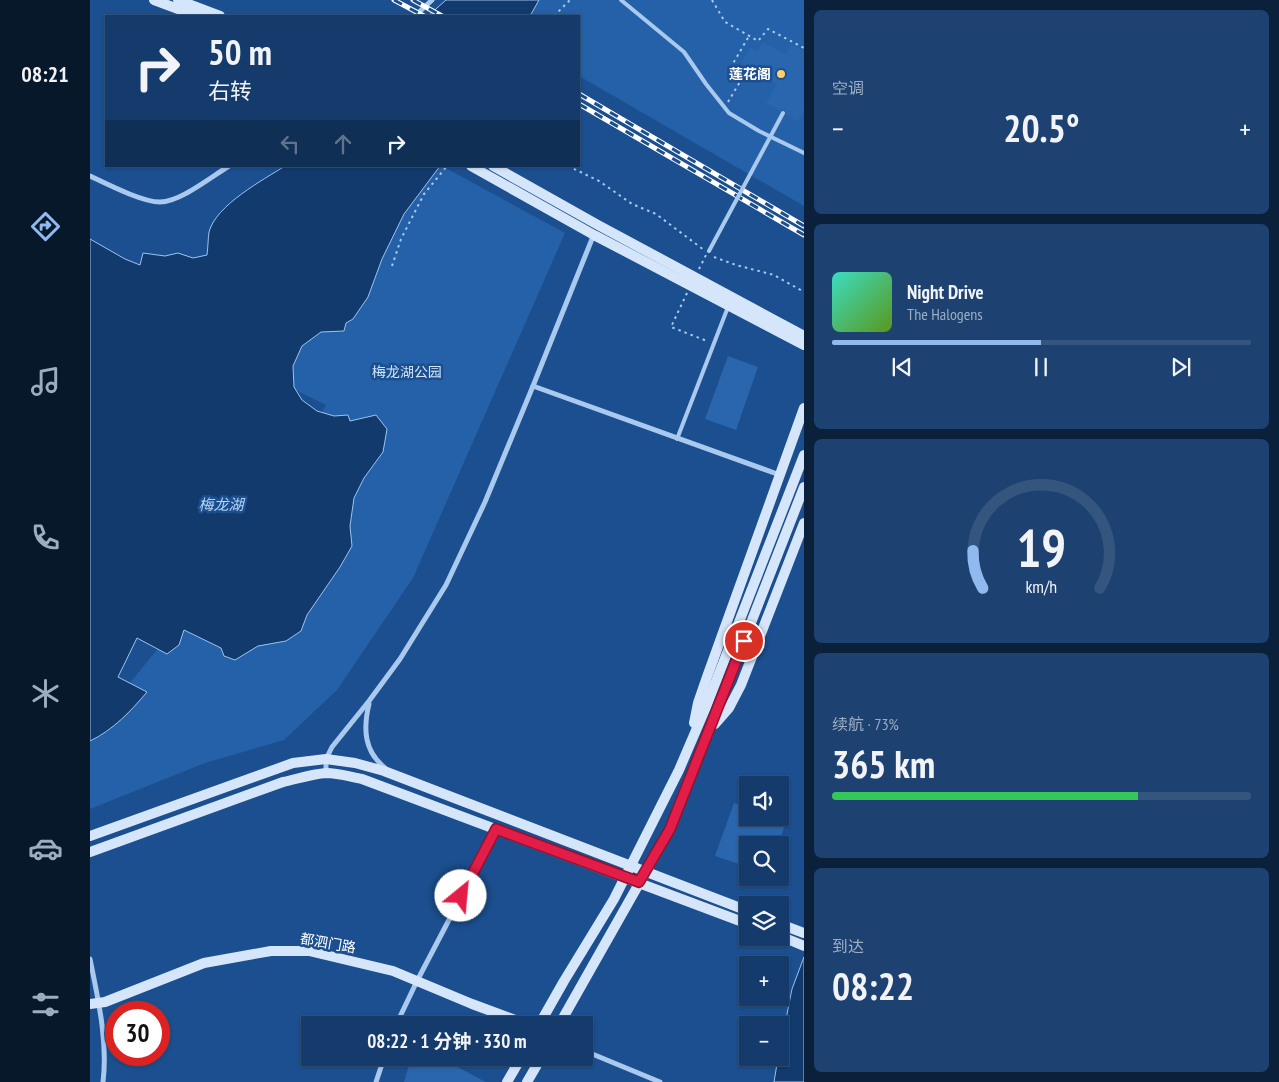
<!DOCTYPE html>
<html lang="zh">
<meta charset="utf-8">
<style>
:root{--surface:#143b6b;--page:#1d4271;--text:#f1f3f6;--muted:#9dadc1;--line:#33557e;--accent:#90b9f0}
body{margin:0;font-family:"PT Sans Narrow","Noto Sans SC",sans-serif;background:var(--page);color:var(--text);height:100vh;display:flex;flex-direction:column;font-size:19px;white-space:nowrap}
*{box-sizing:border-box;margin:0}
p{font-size:16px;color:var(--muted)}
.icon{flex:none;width:28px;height:28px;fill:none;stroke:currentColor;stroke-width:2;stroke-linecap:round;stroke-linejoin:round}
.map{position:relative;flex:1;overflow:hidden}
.panel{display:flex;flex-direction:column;gap:10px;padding:10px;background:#0b203b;width:475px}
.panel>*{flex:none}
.hud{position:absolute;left:15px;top:15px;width:475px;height:152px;border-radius:0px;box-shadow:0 1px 4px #0004,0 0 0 1px var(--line);background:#143b6b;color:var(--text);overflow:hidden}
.tools{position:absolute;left:649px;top:776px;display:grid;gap:10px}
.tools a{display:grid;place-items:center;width:50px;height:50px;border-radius:0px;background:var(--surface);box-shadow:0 1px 4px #0004,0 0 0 1px var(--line);font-size:25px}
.speed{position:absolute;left:15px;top:1001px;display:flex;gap:10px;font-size:25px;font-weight:700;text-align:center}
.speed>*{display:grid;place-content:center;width:65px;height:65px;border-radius:50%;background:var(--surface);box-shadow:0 1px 4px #0004,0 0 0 1px var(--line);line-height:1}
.speed .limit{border:8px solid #d22;background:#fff;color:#111}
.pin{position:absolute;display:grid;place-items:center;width:42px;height:42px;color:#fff;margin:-21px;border:2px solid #fff;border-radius:50%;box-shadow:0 1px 5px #0007}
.me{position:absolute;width:55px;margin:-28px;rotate:28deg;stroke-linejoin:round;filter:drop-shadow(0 0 4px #0008)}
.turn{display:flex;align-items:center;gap:18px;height:105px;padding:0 20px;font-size:22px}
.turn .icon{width:65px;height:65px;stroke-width:2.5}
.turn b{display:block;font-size:35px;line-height:42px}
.lanes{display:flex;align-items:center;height:48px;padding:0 20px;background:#0003;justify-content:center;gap:25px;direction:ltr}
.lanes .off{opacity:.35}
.big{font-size:38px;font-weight:700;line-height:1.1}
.panel .widget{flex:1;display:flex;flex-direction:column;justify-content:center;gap:8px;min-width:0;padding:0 18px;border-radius:8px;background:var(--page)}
.panel .dial{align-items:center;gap:0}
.dial svg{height:130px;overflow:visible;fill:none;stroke:var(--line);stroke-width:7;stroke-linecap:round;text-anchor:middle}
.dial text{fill:var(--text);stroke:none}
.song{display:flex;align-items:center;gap:15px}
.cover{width:60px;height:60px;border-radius:8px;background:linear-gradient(135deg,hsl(170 70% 55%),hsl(90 70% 35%))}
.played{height:5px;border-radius:2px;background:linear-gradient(90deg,var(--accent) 50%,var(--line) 50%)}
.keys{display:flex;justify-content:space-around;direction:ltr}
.heat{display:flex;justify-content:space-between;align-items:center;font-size:28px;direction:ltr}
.charge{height:8px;border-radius:4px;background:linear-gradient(90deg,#34c759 73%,var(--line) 0)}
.trip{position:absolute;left:211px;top:1016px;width:292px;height:50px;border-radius:0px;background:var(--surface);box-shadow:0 1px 4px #0004,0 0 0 1px var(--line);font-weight:700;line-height:50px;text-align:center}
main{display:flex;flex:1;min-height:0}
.dock{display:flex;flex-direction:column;width:90px;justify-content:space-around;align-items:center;background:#08182b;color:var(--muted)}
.dock .icon{width:35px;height:35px}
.dock .current{color:var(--accent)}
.dock b{font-size:22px;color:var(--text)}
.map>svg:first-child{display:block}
.green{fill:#2461a8}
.water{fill:#123a6d;stroke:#9cc4f0}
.building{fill:#2a66ad}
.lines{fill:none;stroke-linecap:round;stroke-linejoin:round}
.path{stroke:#a9c9ee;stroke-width:2;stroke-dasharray:2.5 4;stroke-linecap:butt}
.lane{stroke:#a9c9ee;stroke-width:4}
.street{stroke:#a9c9ee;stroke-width:5}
.secondary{stroke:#d6e6fa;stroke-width:10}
.rail-casing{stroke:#fff;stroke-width:5}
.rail{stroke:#1b4f8f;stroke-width:3;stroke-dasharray:9;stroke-linecap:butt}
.lane-bridge{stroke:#a9c9ee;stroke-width:4}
.route-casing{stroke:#92132f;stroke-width:12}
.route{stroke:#e11d48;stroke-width:9}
.poi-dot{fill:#ffd166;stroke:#1b4f8f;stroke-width:2}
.labels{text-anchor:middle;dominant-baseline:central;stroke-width:5;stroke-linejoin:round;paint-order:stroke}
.poi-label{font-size:14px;font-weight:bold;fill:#fff;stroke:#1b4f8f;text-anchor:end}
.park-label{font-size:14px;fill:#cfe3fa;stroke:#1b4f8f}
.street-label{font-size:14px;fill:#fff;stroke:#1b4f8f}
.water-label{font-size:15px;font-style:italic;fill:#b5d3f5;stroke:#1b4f8f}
</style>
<main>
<nav class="dock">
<b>08:21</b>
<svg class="icon current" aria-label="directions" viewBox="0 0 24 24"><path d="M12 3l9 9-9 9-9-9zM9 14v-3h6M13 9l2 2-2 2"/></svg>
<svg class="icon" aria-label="music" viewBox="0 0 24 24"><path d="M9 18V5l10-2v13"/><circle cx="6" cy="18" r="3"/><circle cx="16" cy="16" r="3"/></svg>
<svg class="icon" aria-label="phone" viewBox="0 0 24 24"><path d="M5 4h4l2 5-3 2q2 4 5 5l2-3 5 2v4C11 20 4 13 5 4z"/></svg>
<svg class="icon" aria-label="climate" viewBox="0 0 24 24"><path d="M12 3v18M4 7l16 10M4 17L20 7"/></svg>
<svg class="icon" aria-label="car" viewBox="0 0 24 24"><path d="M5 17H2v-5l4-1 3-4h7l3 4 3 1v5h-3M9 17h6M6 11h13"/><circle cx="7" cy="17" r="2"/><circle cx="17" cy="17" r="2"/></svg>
<svg class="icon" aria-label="filters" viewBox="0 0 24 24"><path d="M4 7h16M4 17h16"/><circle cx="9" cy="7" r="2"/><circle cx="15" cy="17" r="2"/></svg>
</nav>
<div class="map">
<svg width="714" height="1082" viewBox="0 0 714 1082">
<rect width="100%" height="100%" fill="#1b4f8f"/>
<g class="green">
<path d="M356,0H714V206L489,76V16H384Z"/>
<path d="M334,166H352L475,233L323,578L247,690L194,740L115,763L0,809V724L8,722L92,619L200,469L236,405L199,387L194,358Z"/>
</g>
<g class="water">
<path d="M356,0H449L440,16H338Z"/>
<path d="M195,166H350L314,214L292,259L278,297L263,319L256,323L254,331L231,332L212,346L203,366L204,387L212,400L227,411L244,416L258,415L260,421L286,415L297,429L293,452L274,478L264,498L260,526L262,546L250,567L217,615L211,631L196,641L168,646L145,660L134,656L131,648L94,630L89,645L77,654L47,638L28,677L57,692C41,711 23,730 0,741V239L35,259L50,265L53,253L75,256L88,253L103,258L117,255C118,247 118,239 119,232C126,205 173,180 195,166Z"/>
<path d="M714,957V1082H684L688,1058H690V1049L702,989Z"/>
</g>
<g class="building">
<path d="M673,42L696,54L701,44L714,51V110L708,121L696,115L695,110L692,109L690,111L676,103L687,84L651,64L660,47L668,51Z"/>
<path d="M638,356L668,367L646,430L615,419Z"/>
<path d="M644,803L658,808V818H684L696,822L688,845H658V867L625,856Z"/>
<path d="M321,1058H350L396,1082H314Z"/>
</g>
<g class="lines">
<g class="path">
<path d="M622,0L635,22L668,41L678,29L714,48"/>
<path d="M464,16L479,1L482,0"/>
<path d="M638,102L654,75L641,67L659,36"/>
<path d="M478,166L509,181L542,204L566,214L614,250"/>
<path d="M624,257L646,265L684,275L714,292"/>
<path d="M302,266L311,239L334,194L357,166"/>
<path d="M609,269L616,255"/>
<path d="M597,293L581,327L617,341"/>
</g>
<g class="lane">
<path d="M531,0L594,52L616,84L639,113L669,131L714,153"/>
<path d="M587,439L638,307"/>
</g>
<g class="street">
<path d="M325,16L342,0"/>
<path d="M0,176C17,184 52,202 70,202C90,202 121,177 139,166"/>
<path d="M443,386L690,475"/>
<path d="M279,704C273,729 274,751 295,768"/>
<path d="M236,773V759L242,747L279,701L310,659L356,585L395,502L443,386L504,234"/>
<path d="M0,959C8,999 18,1041 13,1082"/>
<path d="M306,1025L327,981L406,830"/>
<path d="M495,1051L570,1082"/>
<path d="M286,1082L294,1058"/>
</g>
<g class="secondary">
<path d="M64,0L107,16"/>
<path d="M88,0L130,16"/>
<path d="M381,166L504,235L714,345"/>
<path d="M403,166L508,225L714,336"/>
<path d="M604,723L608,703L617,677L714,408"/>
<path d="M625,724L639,708L651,685L714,523"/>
<path d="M0,836L203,763L236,759L265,763L294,771L658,911"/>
<path d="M0,852L193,782C207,779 222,774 236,773C248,773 261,777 272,779L658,924"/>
<path d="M690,924L714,933"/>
<path d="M690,936L714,946"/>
<path d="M0,1004L15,1002L114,963L181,951H219L303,971L382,1004L439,1025"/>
<path d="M449,1025L474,981L524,899L589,770L616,707L714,455"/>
<path d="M469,1025L580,829L614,743L714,487"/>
<path d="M417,1082L431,1058"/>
<path d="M437,1082L451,1058"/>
</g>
<g class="rail-casing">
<g id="rail">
<path d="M304,0L334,16"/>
<path d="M323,0L352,16"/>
<path d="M489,94L714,226"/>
<path d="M489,104L714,235"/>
</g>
</g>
<use href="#rail" class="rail"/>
<path class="lane-bridge" d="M619,251L693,113"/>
</g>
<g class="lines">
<g class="route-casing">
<path id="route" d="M371,896L406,829L549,882L580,829L654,641"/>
</g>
<use href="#route" class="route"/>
</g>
<circle class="poi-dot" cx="691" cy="74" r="5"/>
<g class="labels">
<g class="poi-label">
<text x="681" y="74">莲花阁</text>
</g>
<g class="park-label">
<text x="317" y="372">梅龙湖公园</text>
</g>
<g class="street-label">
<text transform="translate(238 943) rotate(10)">都泗门路</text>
</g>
<g class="water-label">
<text x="131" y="504">梅龙湖</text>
</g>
</g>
</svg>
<div class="tools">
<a><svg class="icon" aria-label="sound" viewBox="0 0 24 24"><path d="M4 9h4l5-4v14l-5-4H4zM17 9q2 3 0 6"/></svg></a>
<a><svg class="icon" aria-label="search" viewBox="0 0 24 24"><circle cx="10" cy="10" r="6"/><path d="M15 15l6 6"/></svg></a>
<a><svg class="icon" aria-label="layers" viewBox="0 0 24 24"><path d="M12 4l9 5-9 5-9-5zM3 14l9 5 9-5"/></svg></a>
<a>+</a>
<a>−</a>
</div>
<div class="speed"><div class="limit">30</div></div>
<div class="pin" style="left:654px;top:641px;background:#d93025"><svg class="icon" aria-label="arrive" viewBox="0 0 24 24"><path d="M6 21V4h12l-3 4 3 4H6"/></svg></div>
<svg class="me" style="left:371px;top:896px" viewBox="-20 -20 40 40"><circle r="19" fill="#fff"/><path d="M0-13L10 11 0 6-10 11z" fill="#e11d48"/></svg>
<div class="trip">08:22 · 1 分钟 · 330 m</div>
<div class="hud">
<div class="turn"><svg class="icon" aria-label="right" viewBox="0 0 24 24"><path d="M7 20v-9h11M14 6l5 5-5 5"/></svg><div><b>50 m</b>右转</div></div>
<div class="lanes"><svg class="icon off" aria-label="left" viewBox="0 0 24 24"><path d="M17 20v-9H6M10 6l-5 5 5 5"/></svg><svg class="icon off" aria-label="ahead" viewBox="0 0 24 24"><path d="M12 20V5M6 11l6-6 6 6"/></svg><svg class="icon" aria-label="right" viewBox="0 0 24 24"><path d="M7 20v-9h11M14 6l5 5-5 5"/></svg></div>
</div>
</div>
<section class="panel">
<div class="widget"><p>空调</p>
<div class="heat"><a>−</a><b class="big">20.5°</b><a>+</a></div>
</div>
<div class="widget">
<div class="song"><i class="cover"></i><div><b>Night Drive</b><p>The Halogens</p></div></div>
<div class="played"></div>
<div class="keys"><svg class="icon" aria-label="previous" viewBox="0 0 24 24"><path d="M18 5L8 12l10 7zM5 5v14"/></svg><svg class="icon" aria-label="pause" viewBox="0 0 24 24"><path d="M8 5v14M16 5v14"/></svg><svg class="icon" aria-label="next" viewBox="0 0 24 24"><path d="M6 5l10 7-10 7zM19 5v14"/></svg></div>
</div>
<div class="widget dial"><svg viewBox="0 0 100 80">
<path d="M14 69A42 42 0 1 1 86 69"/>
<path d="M14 69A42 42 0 0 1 8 46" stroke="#90b9f0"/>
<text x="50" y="56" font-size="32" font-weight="700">19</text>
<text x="50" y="72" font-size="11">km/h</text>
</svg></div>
<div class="widget"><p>续航 · 73%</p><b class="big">365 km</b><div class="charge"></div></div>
<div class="widget"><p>到达</p><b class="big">08:22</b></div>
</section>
</main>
